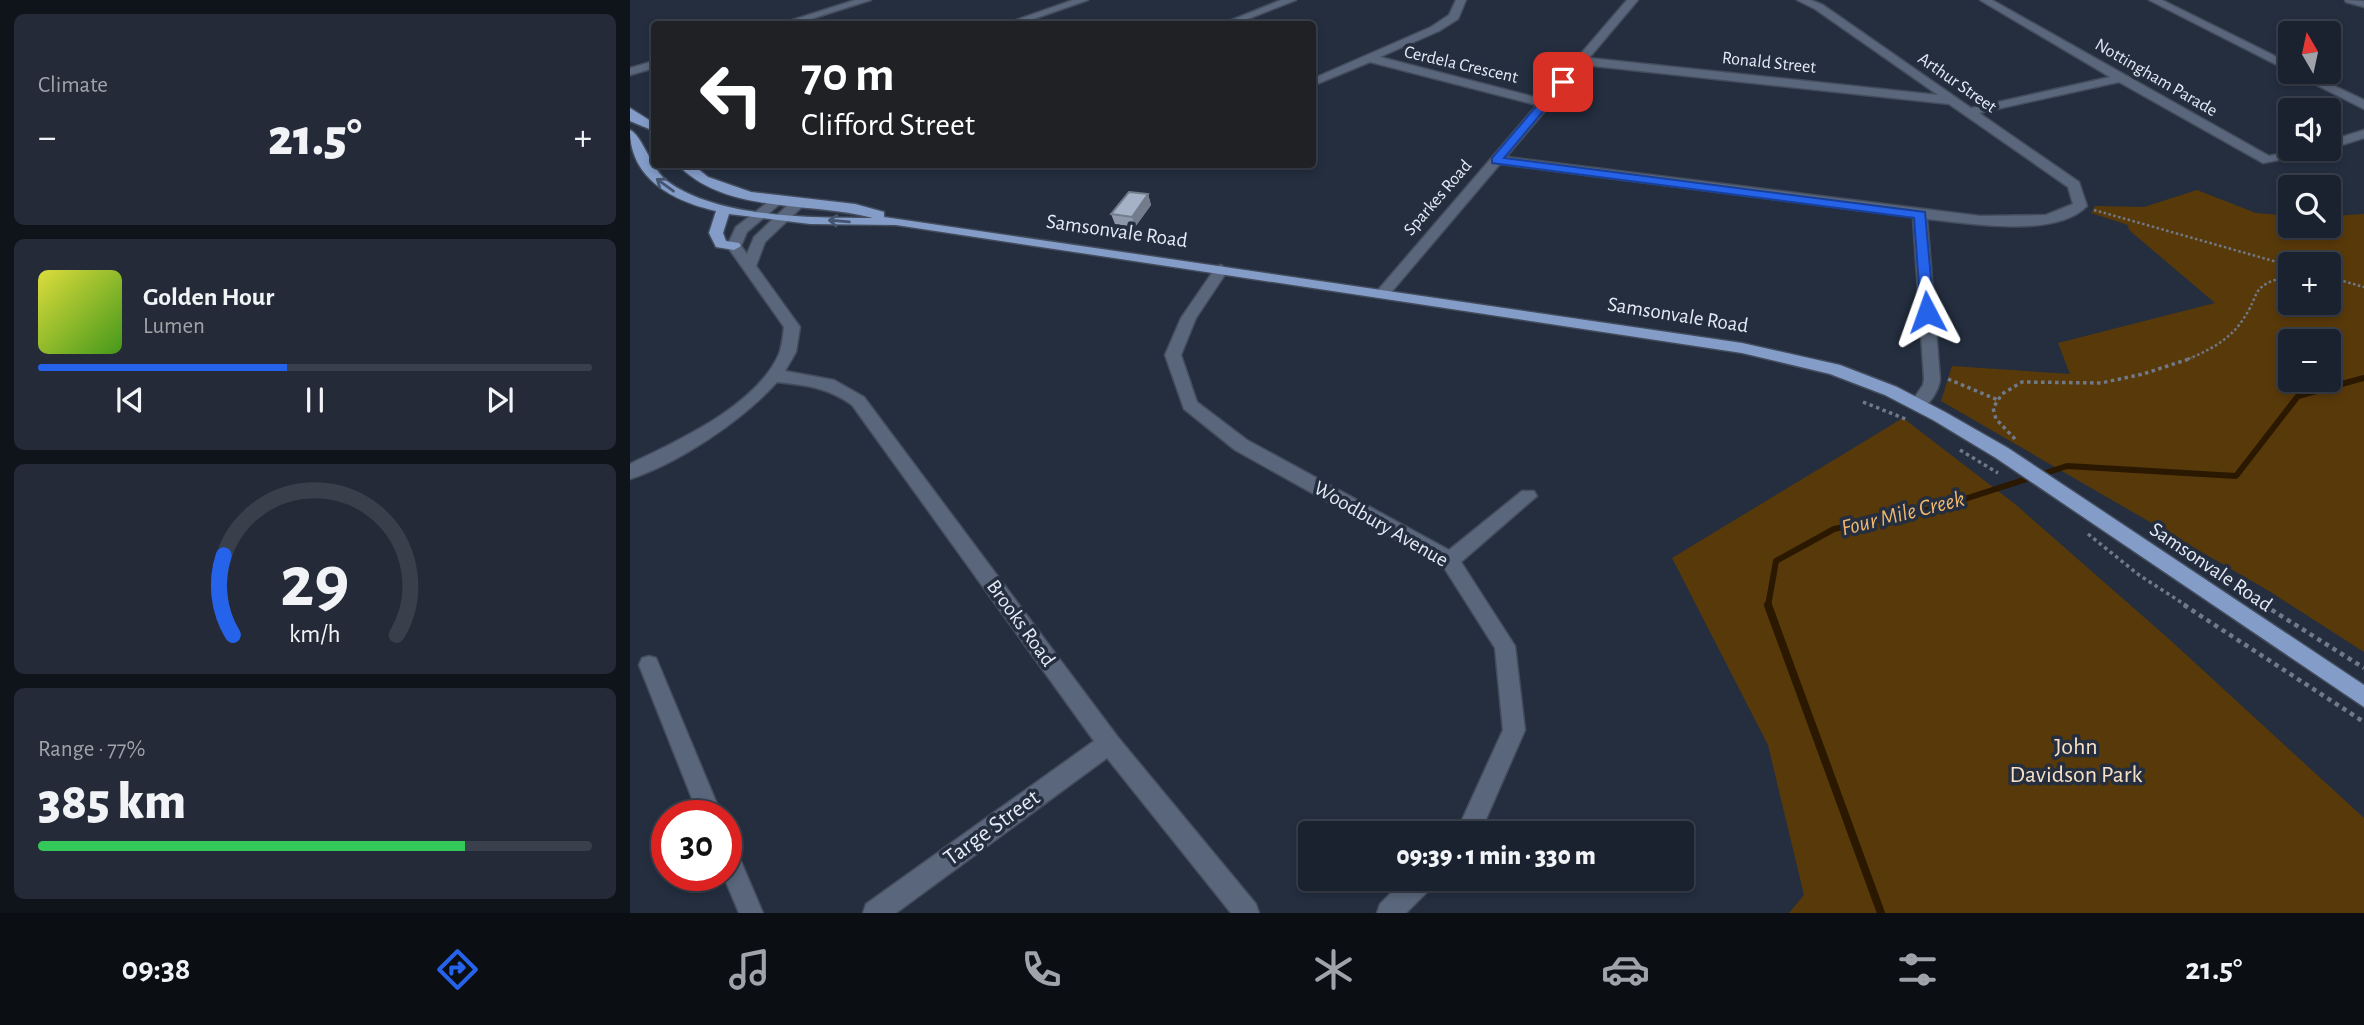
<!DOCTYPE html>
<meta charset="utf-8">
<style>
:root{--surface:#1b222f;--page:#242a37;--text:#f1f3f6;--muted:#a0a4aa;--line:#393f4b;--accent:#2563eb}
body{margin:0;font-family:"Alegreya Sans",sans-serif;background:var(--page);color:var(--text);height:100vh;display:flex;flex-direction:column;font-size:26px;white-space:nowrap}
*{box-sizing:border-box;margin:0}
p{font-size:23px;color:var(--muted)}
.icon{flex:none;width:38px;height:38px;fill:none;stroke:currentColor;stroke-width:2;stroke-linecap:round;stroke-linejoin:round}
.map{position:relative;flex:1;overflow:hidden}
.details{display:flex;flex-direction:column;gap:14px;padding:14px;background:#0f131a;width:630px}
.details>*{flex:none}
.top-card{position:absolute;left:21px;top:21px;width:665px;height:147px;border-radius:7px;box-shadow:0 4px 10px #0003,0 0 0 2px var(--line);background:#202124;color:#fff;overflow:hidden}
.needle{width:46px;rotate:351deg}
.tools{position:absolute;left:1648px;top:21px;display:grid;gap:14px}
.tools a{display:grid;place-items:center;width:63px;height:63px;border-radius:7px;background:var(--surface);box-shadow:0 4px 10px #0003,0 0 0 2px var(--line);font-size:35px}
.speed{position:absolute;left:21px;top:800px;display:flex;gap:14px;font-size:35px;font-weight:700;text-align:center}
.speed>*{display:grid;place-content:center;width:91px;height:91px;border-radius:50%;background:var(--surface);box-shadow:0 4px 10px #0003,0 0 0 2px var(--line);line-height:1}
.speed .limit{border:10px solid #d22;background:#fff;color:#111}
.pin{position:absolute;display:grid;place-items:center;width:60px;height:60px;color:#fff;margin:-30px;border-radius:14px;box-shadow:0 4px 10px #0006}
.me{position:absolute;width:77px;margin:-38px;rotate:356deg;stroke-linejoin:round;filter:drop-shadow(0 0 5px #0008)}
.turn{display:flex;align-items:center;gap:24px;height:147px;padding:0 35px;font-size:32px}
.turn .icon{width:91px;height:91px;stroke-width:2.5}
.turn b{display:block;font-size:49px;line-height:60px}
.big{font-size:52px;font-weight:800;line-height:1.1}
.details .card{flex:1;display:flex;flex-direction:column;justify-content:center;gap:10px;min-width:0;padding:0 24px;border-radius:10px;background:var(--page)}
.details .dial{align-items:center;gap:0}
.dial svg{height:182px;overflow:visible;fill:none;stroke:var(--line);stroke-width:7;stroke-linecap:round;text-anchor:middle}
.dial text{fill:var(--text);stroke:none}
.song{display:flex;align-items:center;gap:21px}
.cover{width:84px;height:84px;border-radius:10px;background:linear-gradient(135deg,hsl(60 70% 55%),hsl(100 70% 35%))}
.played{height:7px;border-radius:4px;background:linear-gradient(90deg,var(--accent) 45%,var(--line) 45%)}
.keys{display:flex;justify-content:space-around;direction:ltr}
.heat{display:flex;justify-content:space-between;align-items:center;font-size:38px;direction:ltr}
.charge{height:10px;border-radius:5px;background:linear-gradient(90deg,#34c759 77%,var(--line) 0)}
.trip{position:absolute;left:668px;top:821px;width:396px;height:70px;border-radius:7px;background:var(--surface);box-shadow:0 4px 10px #0003,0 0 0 2px var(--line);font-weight:800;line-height:70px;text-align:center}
.menu{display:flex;height:112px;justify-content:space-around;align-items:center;background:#0b0e13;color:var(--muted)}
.menu .icon{width:49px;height:49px}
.menu .selected{color:var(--accent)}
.menu b{font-size:32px;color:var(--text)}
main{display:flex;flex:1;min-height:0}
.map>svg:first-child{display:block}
.green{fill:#58390a;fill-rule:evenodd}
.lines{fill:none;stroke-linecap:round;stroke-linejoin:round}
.stream-far1{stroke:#2b1800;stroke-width:6}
.stream{stroke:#2b1800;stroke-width:8}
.minor-casing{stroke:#434c5c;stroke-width:3}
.major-casing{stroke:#434c5c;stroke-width:3}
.path-far2{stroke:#707987;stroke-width:2.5;stroke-dasharray:2.5 2.5;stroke-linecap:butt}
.path-far1{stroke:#707987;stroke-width:3.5;stroke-dasharray:3.5 3.5;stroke-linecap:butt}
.path{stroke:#707987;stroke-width:4.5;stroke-dasharray:4.5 4.5;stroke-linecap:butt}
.minor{fill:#5a667b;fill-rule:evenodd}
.major{fill:#849dc8;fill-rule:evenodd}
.wall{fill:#8d98aa}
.shaded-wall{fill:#737c8b}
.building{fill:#a4b1c6;stroke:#737c8b;stroke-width:2}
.oneway{stroke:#46556f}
.route{fill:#2563eb;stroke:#184099;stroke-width:2}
.labels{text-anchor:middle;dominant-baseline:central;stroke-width:7;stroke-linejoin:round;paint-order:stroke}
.far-street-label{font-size:18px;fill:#e3eaf5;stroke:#242e3f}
.street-label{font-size:21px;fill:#e3eaf5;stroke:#242e3f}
.water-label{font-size:23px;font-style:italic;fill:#efb76e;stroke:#242e3f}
.near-park-label{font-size:24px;fill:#f7e0c5;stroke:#242e3f}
.near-street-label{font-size:24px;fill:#e3eaf5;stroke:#242e3f}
</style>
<main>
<section class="details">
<div class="card"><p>Climate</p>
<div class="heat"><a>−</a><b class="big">21.5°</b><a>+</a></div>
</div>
<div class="card">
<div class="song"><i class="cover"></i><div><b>Golden Hour</b><p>Lumen</p></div></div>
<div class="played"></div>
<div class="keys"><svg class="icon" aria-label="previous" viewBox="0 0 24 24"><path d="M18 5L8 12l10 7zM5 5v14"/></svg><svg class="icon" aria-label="pause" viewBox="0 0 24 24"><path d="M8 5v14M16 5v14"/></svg><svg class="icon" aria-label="next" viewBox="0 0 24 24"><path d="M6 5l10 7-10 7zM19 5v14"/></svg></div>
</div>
<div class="card dial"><svg viewBox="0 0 100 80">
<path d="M14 69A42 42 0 1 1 86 69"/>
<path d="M14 69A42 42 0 0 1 10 34" stroke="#2563eb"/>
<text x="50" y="56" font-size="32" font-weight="700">29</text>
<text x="50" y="72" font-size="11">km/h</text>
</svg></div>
<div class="card"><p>Range · 77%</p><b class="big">385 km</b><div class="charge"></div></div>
</section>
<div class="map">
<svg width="1734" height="913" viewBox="0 0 1734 913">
<rect width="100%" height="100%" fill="#242e3f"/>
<g class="green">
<path d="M1567,190L1626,213L1661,216V226H1699V216L1734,214V652L1639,591L1311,401L1322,366L1440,374L1428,343L1585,303L1499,230L1498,225L1461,213L1465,206L1514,207ZM1699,264V303H1661V264ZM1699,341V380H1661V341Z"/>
<path d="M1273,418L1385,504L1539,639L1734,818V913H1159L1174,895L1138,745L1042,558Z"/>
</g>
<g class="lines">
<path class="stream-far1" d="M1138,606L1146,561L1204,529L1310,507L1437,466L1606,476L1668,396L1734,378"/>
<path class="stream" d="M1138,605L1251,913"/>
<g class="minor-casing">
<g id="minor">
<path d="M225,0H241L165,24H150Z"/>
<path d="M443,0H458L389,24H375Z"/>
<path d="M651,0H666L605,24H592Z"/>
<path d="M826,0H836L828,19L809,31L750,57L912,99L997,0H1008L959,58L1308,95L1185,9L1167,0H1181L1193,5L1341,108L1480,77L1350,0H1362L1639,156L1670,149H1692L1686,153L1633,163L1489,82L1349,113L1449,182L1457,206C1425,239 1339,223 1297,219L1310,379C1309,390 1299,407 1288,410L1280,404L1293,385L1294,379L1283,217L870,164L758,296H748L746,293L748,290L907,105L740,62L682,86V79L801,27L819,15ZM954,65L1319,104L1438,187L1443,204L1416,215L1350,216L876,157Z"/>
<path d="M1519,0H1532L1661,64V72H1675L1734,100V109Z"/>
<path d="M1715,0L1734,1V7L1716,2Z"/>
<path d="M24,61V68L0,75V68Z"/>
<path d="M1734,130V138L1699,149V141Z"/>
<path d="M147,195L152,196V202L117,232L111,246L117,254L124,237L164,199H174V205L135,242L126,266L170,327L166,352L155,371L204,380L234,397L487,736L626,904L629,913H601L477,758L266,913H233L236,904L464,741L222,405C199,388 176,385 147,382C113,420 49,463 0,479V464C49,440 126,406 149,354C152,346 153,336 154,327L97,246L106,227Z"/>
<path d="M591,265L598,270L566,318L551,355L567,402L617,440L819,550L892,491H904L907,496L831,562L885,646L895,730L850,833H826L873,730L865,648L813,566L605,450L554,409L535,355L551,318L586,267Z"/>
<path d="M19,656L26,658L29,665L92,816H69L9,665L12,658Z"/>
<path d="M96,841L104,845L133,913H109L93,875H96Z"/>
<path d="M776,878H805L802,887L776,913H747L750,904Z"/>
</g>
</g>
<g class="major-casing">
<g id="major">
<path d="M0,108L24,123V131L0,121Z"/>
<path d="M0,130C12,135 22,170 37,181C87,218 183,218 243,218C180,201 96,215 47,164H62L78,177L121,192L225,204L254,212V217L1112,343L1210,365L1267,387L1315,412L1378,448L1734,685V707L1366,458L1303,420L1255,395L1200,374L1112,353L266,225L180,224L99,214L93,233L96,241L109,243L111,246L104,250L86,247L79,233L86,211C43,201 0,179 0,130Z"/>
</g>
</g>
<g class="path-far2">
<path d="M1464,210L1661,266"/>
<path d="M1699,277L1734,287"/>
<path d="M1558,359C1578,351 1599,340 1612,321C1633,291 1617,287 1661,275"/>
</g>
<g class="path-far1">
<path d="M1318,379L1368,400"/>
<path d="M1233,402L1278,420"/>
<path d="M1385,439L1366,419L1363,408L1372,394L1392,382L1471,383L1513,374L1562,358"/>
<path d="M1330,450L1368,473"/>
<path d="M1458,534L1509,575L1557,606"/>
<path d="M1633,604L1637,606"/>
</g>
<g class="path">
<path d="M1554,605L1734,722"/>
<path d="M1634,605L1734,668"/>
</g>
<use href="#minor" class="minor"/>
<use href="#major" class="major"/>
</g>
<path class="wall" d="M518,194L521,205L505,227L485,224L481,214Z"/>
<path class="shaded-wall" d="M518,194L521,205L505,227L502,217Z"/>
<path class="building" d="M499,192L518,194L502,217L481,214Z"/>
<defs><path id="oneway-shaft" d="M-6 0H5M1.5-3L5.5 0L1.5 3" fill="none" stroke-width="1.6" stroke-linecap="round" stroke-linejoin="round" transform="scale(1.75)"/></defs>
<g class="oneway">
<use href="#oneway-shaft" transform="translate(35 185) rotate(-144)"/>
<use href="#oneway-shaft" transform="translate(209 221) rotate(-175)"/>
</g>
<path class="route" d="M933,79L938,82L936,84L874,158L1295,212L1304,312L1302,316H1293L1291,312L1284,218L862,163V158L929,80Z"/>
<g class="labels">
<g class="far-street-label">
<text transform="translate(1139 63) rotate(6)">Ronald Street</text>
<text transform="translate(831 65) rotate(13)">Cerdela Crescent</text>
<text transform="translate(1526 78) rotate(30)">Nottingham Parade</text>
<text transform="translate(1327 83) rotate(35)">Arthur Street</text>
<text transform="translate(808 198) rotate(-49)">Sparkes Road</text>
</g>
<g class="street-label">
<text transform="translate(487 231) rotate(8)">Samsonvale Road</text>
<text transform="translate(1048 315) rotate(9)">Samsonvale Road</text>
<text transform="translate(751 524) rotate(30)">Woodbury Avenue</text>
<text transform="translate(1581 567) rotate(34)">Samsonvale Road</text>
<text transform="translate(391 623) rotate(54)">Brooks Road</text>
</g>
<g class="water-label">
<text transform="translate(1273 514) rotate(-14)">Four Mile Creek</text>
</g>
<g class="near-park-label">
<text x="1446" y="747">John<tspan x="1446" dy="28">Davidson Park</tspan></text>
</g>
<g class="near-street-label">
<text transform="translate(362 828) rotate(-36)">Targe Street</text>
</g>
</g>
</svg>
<div class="tools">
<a><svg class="needle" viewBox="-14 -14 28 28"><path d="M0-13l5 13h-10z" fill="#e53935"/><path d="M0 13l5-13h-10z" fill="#a0a4aa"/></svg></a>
<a><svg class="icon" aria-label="sound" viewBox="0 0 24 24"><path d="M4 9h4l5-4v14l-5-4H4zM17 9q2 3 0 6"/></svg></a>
<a><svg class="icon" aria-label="search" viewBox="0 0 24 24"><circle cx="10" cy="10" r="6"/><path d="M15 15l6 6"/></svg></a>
<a>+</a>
<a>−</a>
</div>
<div class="speed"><div class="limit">30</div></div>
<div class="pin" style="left:933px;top:82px;background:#d93025"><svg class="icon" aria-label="arrive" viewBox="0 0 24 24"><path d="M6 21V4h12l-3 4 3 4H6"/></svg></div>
<svg class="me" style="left:1297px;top:312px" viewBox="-20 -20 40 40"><path d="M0-17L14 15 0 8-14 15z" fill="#2563eb" stroke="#fff" stroke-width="4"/></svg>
<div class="trip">09:39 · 1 min · 330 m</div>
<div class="top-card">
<div class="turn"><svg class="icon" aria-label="left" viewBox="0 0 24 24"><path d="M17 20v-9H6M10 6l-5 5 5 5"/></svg><div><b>70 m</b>Clifford Street</div></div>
</div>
</div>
</main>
<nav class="menu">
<b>09:38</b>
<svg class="icon selected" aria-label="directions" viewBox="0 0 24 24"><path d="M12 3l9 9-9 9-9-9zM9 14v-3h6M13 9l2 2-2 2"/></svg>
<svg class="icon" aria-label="music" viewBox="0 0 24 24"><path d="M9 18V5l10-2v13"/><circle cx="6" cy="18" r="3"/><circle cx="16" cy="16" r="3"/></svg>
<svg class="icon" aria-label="phone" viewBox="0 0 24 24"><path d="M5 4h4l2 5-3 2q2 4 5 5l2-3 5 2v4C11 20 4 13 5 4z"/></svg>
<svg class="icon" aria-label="climate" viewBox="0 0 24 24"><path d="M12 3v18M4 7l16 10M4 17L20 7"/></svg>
<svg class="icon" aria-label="car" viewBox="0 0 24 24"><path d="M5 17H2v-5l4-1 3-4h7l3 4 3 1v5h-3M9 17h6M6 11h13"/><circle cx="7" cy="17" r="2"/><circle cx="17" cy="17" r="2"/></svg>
<svg class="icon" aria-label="filters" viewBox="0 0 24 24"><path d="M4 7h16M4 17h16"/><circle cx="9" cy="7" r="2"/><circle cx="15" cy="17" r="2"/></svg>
<b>21.5°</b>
</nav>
